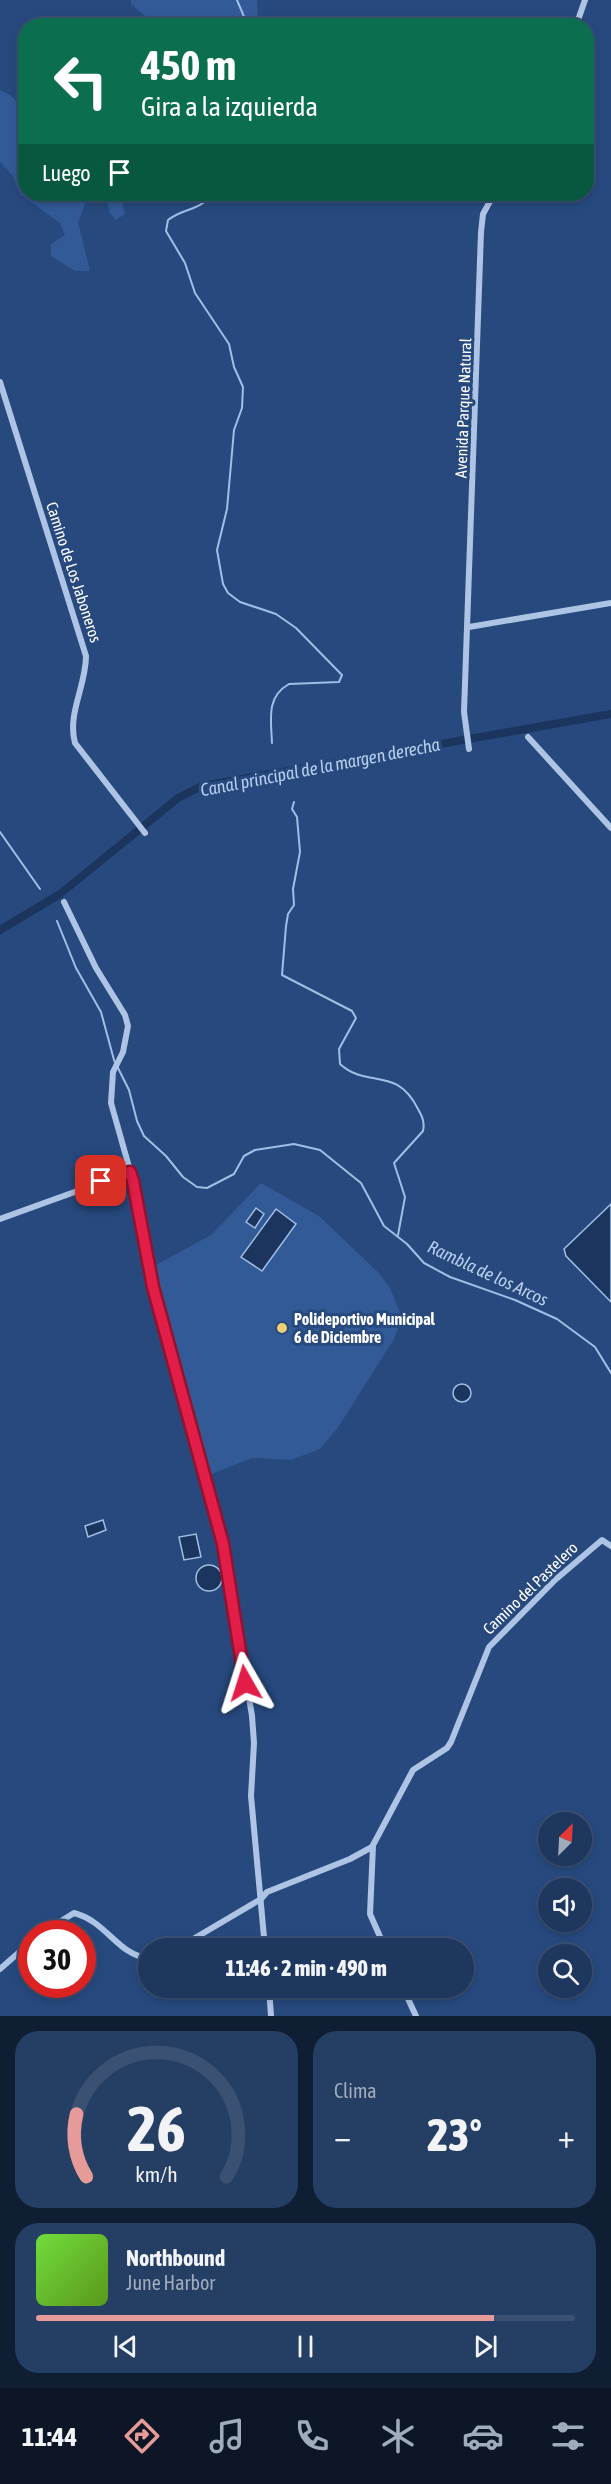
<!DOCTYPE html>
<html lang="es">
<meta charset="utf-8">
<style>
:root{--surface:#1d375e;--page:#253f64;--text:#f1f3f6;--muted:#a0acbc;--line:#3b5173;--accent:#e69b98}
body{margin:0;font-family:"Asap Condensed",sans-serif;background:var(--page);color:var(--text);height:100vh;display:flex;flex-direction:column;font-size:22px;white-space:nowrap}
*{box-sizing:border-box;margin:0}
p{font-size:20px;color:var(--muted)}
.icon{flex:none;width:33px;height:33px;fill:none;stroke:currentColor;stroke-width:2;stroke-linecap:round;stroke-linejoin:round}
.map{position:relative;height:2016px;overflow:hidden}
.sheet{display:flex;flex-direction:column;gap:15px;padding:15px;background:#101e34;flex:1}
.sheet>*{flex:none}
.banner{position:absolute;left:18px;top:18px;width:576px;height:183px;border-radius:24px;box-shadow:0 3px 9px #0003,0 0 0 2px var(--line);background:#0b6e4f;color:#fff;overflow:hidden}
.needle{width:39px;rotate:24deg}
.fabs{position:absolute;left:538px;top:1812px;display:grid;gap:12px}
.fabs a{display:grid;place-items:center;width:54px;height:54px;border-radius:50%;background:var(--surface);box-shadow:0 3px 9px #0003,0 0 0 2px var(--line);font-size:30px}
.speed{position:absolute;left:18px;top:1920px;display:flex;gap:12px;font-size:30px;font-weight:700;text-align:center}
.speed>*{display:grid;place-content:center;width:78px;height:78px;border-radius:50%;background:var(--surface);box-shadow:0 3px 9px #0003,0 0 0 2px var(--line);line-height:1}
.speed .limit{border:9px solid #d22;background:#fff;color:#111}
.pin{position:absolute;display:grid;place-items:center;width:51px;height:51px;color:#fff;margin:-26px;border-radius:12px;box-shadow:0 3px 9px #0006}
.me{position:absolute;width:66px;margin:-33px;rotate:354deg;stroke-linejoin:round;filter:drop-shadow(0 0 4px #0008)}
.turn{display:flex;align-items:center;gap:21px;height:126px;padding:0 24px;font-size:27px}
.turn .icon{width:78px;height:78px;stroke-width:2.5}
.turn b{display:block;font-size:42px;line-height:51px}
.then{display:flex;align-items:center;height:57px;padding:0 24px;background:#0003;gap:12px;font-size:22px}
.big{font-size:45px;font-weight:800;line-height:1.1}
.sheet .tile{flex:1;display:flex;flex-direction:column;justify-content:center;gap:9px;min-width:0;padding:0 21px;border-radius:24px;background:var(--page)}
.sheet .dial{align-items:center;gap:0}
.dial svg{height:156px;overflow:visible;fill:none;stroke:var(--line);stroke-width:7;stroke-linecap:round;text-anchor:middle}
.dial text{fill:var(--text);stroke:none}
.song{display:flex;align-items:center;gap:18px}
.cover{width:72px;height:72px;border-radius:9px;background:linear-gradient(135deg,hsl(100 70% 55%),hsl(90 70% 35%))}
.played{height:6px;border-radius:3px;background:linear-gradient(90deg,var(--accent) 85%,var(--line) 85%)}
.keys{display:flex;justify-content:space-around;direction:ltr}
.heat{display:flex;justify-content:space-between;align-items:center;font-size:33px;direction:ltr}
.sheet .tiles{flex:1;display:grid;gap:15px;grid-template-columns:1fr 1fr}
.tile:last-child{grid-column:span 2}
.trip{position:absolute;left:138px;top:1938px;width:336px;height:60px;border-radius:30px;background:var(--surface);box-shadow:0 3px 9px #0003,0 0 0 2px var(--line);font-weight:800;line-height:60px;text-align:center}
.tabs{display:flex;height:96px;justify-content:space-around;align-items:center;background:#0c1626;color:var(--muted)}
.tabs .icon{width:42px;height:42px}
.tabs .active{color:var(--accent)}
.tabs b{font-size:27px;color:var(--text)}
.map>svg:first-child{display:block}
.green{fill:#315a96}
.water{fill:#1b355f;stroke:#a1bee6;stroke-width:1.5}
.lines{fill:none;stroke-linecap:round;stroke-linejoin:round}
.stream{stroke:#a1bee6;stroke-width:2}
.canal{stroke:#1b355f;stroke-width:8}
.minor{stroke:#adc4e5;stroke-width:6}
.route-casing{stroke:#92132f;stroke-width:15}
.route{stroke:#e11d48;stroke-width:10}
.poi-dot{fill:#eed072;stroke:#27497e;stroke-width:2}
.labels{text-anchor:middle;dominant-baseline:central;stroke-width:6;stroke-linejoin:round;paint-order:stroke}
.street-label{font-size:16px;fill:#fff;stroke:#27497e}
.poi-label{font-size:16px;font-weight:bold;fill:#fff;stroke:#27497e;text-anchor:start}
.water-label{font-size:18px;font-style:italic;fill:#b8ceed;stroke:#27497e}
</style>
<div class="map">
<svg width="611" height="2016" viewBox="0 0 611 2016">
<rect width="100%" height="100%" fill="#27497e"/>
<g class="green">
<path d="M131,0H257L258,25H179L149,19L131,4Z"/>
<path d="M0,90C38,103 26,160 26,194H80L86,201L78,222L90,271H75L51,256V244L65,235L60,223L20,194L13,176L0,162Z"/>
<path d="M105,194H120L125,214L116,220L110,213Z"/>
<path d="M261,1183L319,1216L379,1273L390,1288L402,1317L394,1339L339,1426L320,1449L291,1460L252,1458L209,1475L163,1315L154,1266L211,1235Z"/>
</g>
<g class="water">
<path d="M611,1204V1302L566,1256L564,1249Z"/>
<path d="M256,1208L264,1214L255,1228L246,1222Z"/>
<path d="M276,1209L296,1224L262,1271L241,1257Z"/>
<circle cx="462" cy="1393" r="9"/>
<path d="M103,1520L106,1530L88,1537L85,1526Z"/>
<path d="M196,1534L201,1557L184,1560L179,1537Z"/>
<circle cx="209" cy="1578" r="13"/>
</g>
<g class="lines">
<g class="stream">
<path d="M237,0L248,26"/>
<path d="M212,194C200,211 183,208 168,220L166,231L185,263L195,293L229,344L234,367L243,387L242,408L234,430L227,509L217,550L223,584L228,593L240,602L276,614L296,628L342,675L339,682L289,684C266,697 271,719 272,743"/>
<path d="M294,802L292,809L297,817L300,852L293,889L294,905L288,914L286,926L282,975L352,1011L356,1018L339,1049L340,1064C367,1089 396,1065 418,1109C422,1116 425,1122 423,1131L394,1163L405,1197L398,1235"/>
<path d="M0,832L40,889"/>
<path d="M57,921L76,968L101,1012L114,1060L129,1090L137,1121L144,1136L166,1156L183,1177L197,1187L207,1188L234,1174L244,1156L255,1150L294,1144L320,1150L361,1183L384,1226L407,1244L424,1263L450,1277L515,1300L557,1319L595,1347L611,1373"/>
</g>
<path class="canal" d="M0,930L60,894L178,798L202,786L611,714"/>
<g class="minor">
<path d="M576,26L585,0"/>
<path d="M0,382L86,656C86,686 67,714 75,743L145,833"/>
<path d="M469,627L611,603"/>
<path d="M528,737L611,828"/>
<path d="M469,749L464,712L481,232L483,214L494,194"/>
<path d="M64,902L96,968L125,1015L128,1026L123,1052L113,1072L111,1103L133,1181L153,1287L206,1476L230,1581L252,1716L254,1743L251,1796L265,1948"/>
<path d="M0,1219L130,1172"/>
<path d="M373,1846L370,1914L385,1948"/>
<path d="M40,1934L74,1913C106,1921 119,1956 148,1958"/>
<path d="M178,1948L261,1899L267,1892L350,1859L372,1847L413,1770L447,1748L451,1742L489,1647L555,1580L602,1540L611,1546"/>
<path d="M0,1969L32,1941"/>
<path d="M269,1988L271,2016"/>
<path d="M403,1988L416,2016"/>
</g>
</g>
<g class="lines">
<g class="route-casing">
<path id="route" d="M101,1181L130,1172L133,1181L153,1287L223,1544L245,1683"/>
</g>
<use href="#route" class="route"/>
</g>
<circle class="poi-dot" cx="282" cy="1328" r="6"/>
<g class="labels">
<g class="street-label">
<text transform="translate(463 408) rotate(-88)">Avenida Parque Natural</text>
<text transform="translate(74 572) rotate(72)">Camino de Los Jaboneros</text>
<text transform="translate(530 1588) rotate(-44)">Camino del Pastelero</text>
</g>
<g class="poi-label">
<text x="294" y="1319">Polideportivo Municipal<tspan x="294" dy="18">6 de Diciembre</tspan></text>
</g>
<g class="water-label">
<text transform="translate(320 767) rotate(-11)">Canal principal de la margen derecha</text>
<text transform="translate(488 1273) rotate(25)">Rambla de los Arcos</text>
</g>
</g>
</svg>
<div class="fabs">
<a><svg class="needle" viewBox="-14 -14 28 28"><path d="M0-13l5 13h-10z" fill="#e53935"/><path d="M0 13l5-13h-10z" fill="#a0acbc"/></svg></a>
<a><svg class="icon" aria-label="sound" viewBox="0 0 24 24"><path d="M4 9h4l5-4v14l-5-4H4zM17 9q2 3 0 6"/></svg></a>
<a><svg class="icon" aria-label="search" viewBox="0 0 24 24"><circle cx="10" cy="10" r="6"/><path d="M15 15l6 6"/></svg></a>
</div>
<div class="speed"><div class="limit">30</div></div>
<div class="pin" style="left:101px;top:1181px;background:#d93025"><svg class="icon" aria-label="arrive" viewBox="0 0 24 24"><path d="M6 21V4h12l-3 4 3 4H6"/></svg></div>
<svg class="me" style="left:245px;top:1683px" viewBox="-20 -20 40 40"><path d="M0-17L14 15 0 8-14 15z" fill="#e11d48" stroke="#fff" stroke-width="4"/></svg>
<div class="trip">11:46 · 2 min · 490 m</div>
<div class="banner">
<div class="turn"><svg class="icon" aria-label="left" viewBox="0 0 24 24"><path d="M17 20v-9H6M10 6l-5 5 5 5"/></svg><div><b>450 m</b>Gira a la izquierda</div></div>
<div class="then">Luego<svg class="icon" aria-label="arrive" viewBox="0 0 24 24"><path d="M6 21V4h12l-3 4 3 4H6"/></svg></div>
</div>
</div>
<section class="sheet">
<div class="tiles">
<div class="tile dial"><svg viewBox="0 0 100 80">
<path d="M14 69A42 42 0 1 1 86 69"/>
<path d="M14 69A42 42 0 0 1 9 37" stroke="#e69b98"/>
<text x="50" y="56" font-size="32" font-weight="700">26</text>
<text x="50" y="72" font-size="11">km/h</text>
</svg></div>
<div class="tile"><p>Clima</p>
<div class="heat"><a>−</a><b class="big">23°</b><a>+</a></div>
</div>
<div class="tile">
<div class="song"><i class="cover"></i><div><b>Northbound</b><p>June Harbor</p></div></div>
<div class="played"></div>
<div class="keys"><svg class="icon" aria-label="previous" viewBox="0 0 24 24"><path d="M18 5L8 12l10 7zM5 5v14"/></svg><svg class="icon" aria-label="pause" viewBox="0 0 24 24"><path d="M8 5v14M16 5v14"/></svg><svg class="icon" aria-label="next" viewBox="0 0 24 24"><path d="M6 5l10 7-10 7zM19 5v14"/></svg></div>
</div>
</div>
</section>
<nav class="tabs">
<b>11:44</b>
<svg class="icon active" aria-label="directions" viewBox="0 0 24 24"><path d="M12 3l9 9-9 9-9-9zM9 14v-3h6M13 9l2 2-2 2"/></svg>
<svg class="icon" aria-label="music" viewBox="0 0 24 24"><path d="M9 18V5l10-2v13"/><circle cx="6" cy="18" r="3"/><circle cx="16" cy="16" r="3"/></svg>
<svg class="icon" aria-label="phone" viewBox="0 0 24 24"><path d="M5 4h4l2 5-3 2q2 4 5 5l2-3 5 2v4C11 20 4 13 5 4z"/></svg>
<svg class="icon" aria-label="climate" viewBox="0 0 24 24"><path d="M12 3v18M4 7l16 10M4 17L20 7"/></svg>
<svg class="icon" aria-label="car" viewBox="0 0 24 24"><path d="M5 17H2v-5l4-1 3-4h7l3 4 3 1v5h-3M9 17h6M6 11h13"/><circle cx="7" cy="17" r="2"/><circle cx="17" cy="17" r="2"/></svg>
<svg class="icon" aria-label="filters" viewBox="0 0 24 24"><path d="M4 7h16M4 17h16"/><circle cx="9" cy="7" r="2"/><circle cx="15" cy="17" r="2"/></svg>
</nav>
